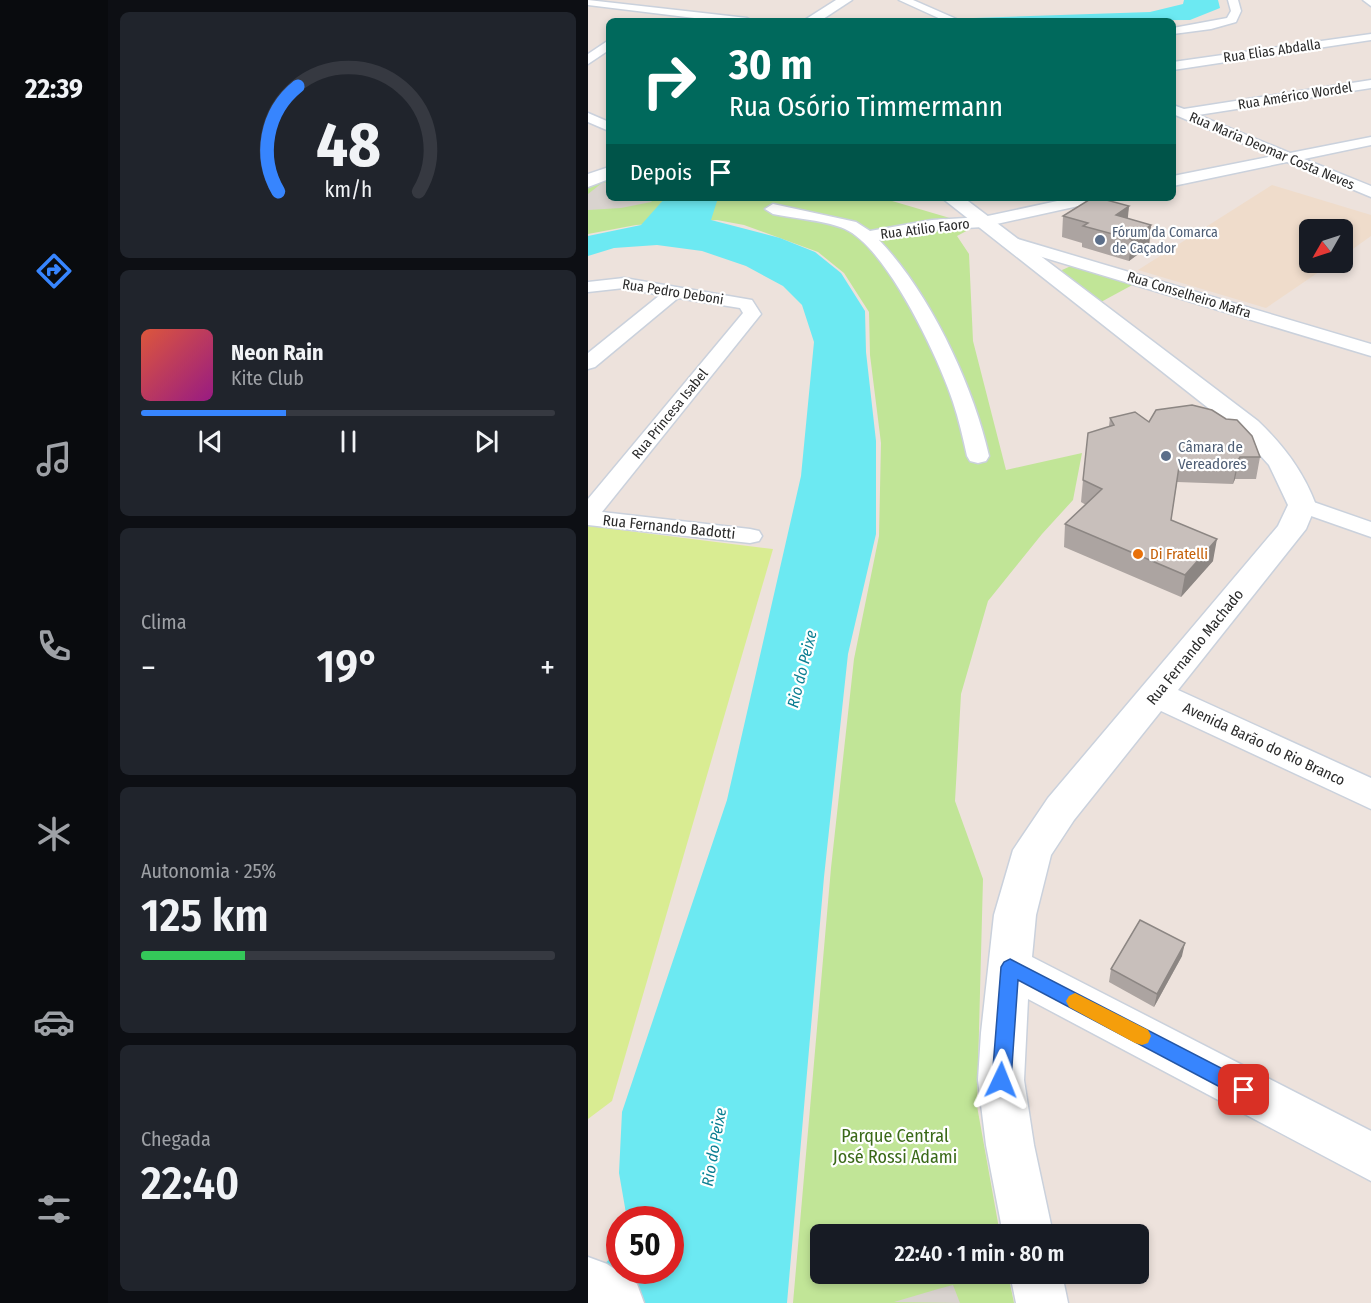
<!DOCTYPE html>
<html lang="pt">
<meta charset="utf-8">
<style>
:root{--surface:#171b24;--page:#20242c;--text:#f1f3f6;--muted:#9ea1a6;--line:#363941;--accent:#3785fe}
body{margin:0;font-family:"Fira Sans Condensed",sans-serif;background:var(--page);color:var(--text);height:100vh;display:flex;flex-direction:column;font-size:22px;white-space:nowrap}
*{box-sizing:border-box;margin:0}
p{font-size:20px;color:var(--muted)}
.icon{flex:none;width:33px;height:33px;fill:none;stroke:currentColor;stroke-width:2;stroke-linecap:round;stroke-linejoin:round}
.map{position:relative;flex:1;overflow:hidden}
.details{display:flex;flex-direction:column;gap:12px;padding:12px;background:#0d0f14;width:480px}
.details>*{flex:none}
.top-card{position:absolute;left:18px;top:18px;width:570px;height:183px;border-radius:9px;box-shadow:0 3px 9px #0003;background:#00695c;color:#fff;overflow:hidden}
.needle{width:39px;rotate:231deg}
.tools{position:absolute;left:711px;top:219px;display:grid;gap:12px}
.tools a{display:grid;place-items:center;width:54px;height:54px;border-radius:9px;background:var(--surface);box-shadow:0 3px 9px #0003;font-size:30px}
.speed{position:absolute;left:18px;top:1206px;display:flex;gap:12px;font-size:30px;font-weight:700;text-align:center}
.speed>*{display:grid;place-content:center;width:78px;height:78px;border-radius:50%;background:var(--surface);box-shadow:0 3px 9px #0003;line-height:1}
.speed .limit{border:9px solid #d22;background:#fff;color:#111}
.pin{position:absolute;display:grid;place-items:center;width:51px;height:51px;color:#fff;margin:-26px;border-radius:12px;box-shadow:0 3px 9px #0006}
.me{position:absolute;width:66px;margin:-33px;rotate:2deg;stroke-linejoin:round;filter:drop-shadow(0 0 4px #0008)}
.turn{display:flex;align-items:center;gap:21px;height:126px;padding:0 24px;font-size:27px}
.turn .icon{width:78px;height:78px;stroke-width:2.5}
.turn b{display:block;font-size:42px;line-height:51px}
.then{display:flex;align-items:center;height:57px;padding:0 24px;background:#0003;gap:12px;font-size:22px}
.big{font-size:45px;font-weight:600;line-height:1.1}
.details .tile{flex:1;display:flex;flex-direction:column;justify-content:center;gap:9px;min-width:0;padding:0 21px;border-radius:9px;background:var(--page)}
.details .dial{align-items:center;gap:0}
.dial svg{height:156px;overflow:visible;fill:none;stroke:var(--line);stroke-width:7;stroke-linecap:round;text-anchor:middle}
.dial text{fill:var(--text);stroke:none}
.song{display:flex;align-items:center;gap:18px}
.cover{width:72px;height:72px;border-radius:9px;background:linear-gradient(135deg,hsl(10 70% 55%),hsl(310 70% 35%))}
.played{height:6px;border-radius:3px;background:linear-gradient(90deg,var(--accent) 35%,var(--line) 35%)}
.keys{display:flex;justify-content:space-around;direction:ltr}
.heat{display:flex;justify-content:space-between;align-items:center;font-size:33px;direction:ltr}
.charge{height:9px;border-radius:4px;background:linear-gradient(90deg,#34c759 25%,var(--line) 0)}
.trip{position:absolute;left:222px;top:1224px;width:339px;height:60px;border-radius:9px;background:var(--surface);box-shadow:0 3px 9px #0003;font-weight:600;line-height:60px;text-align:center}
main{display:flex;flex:1;min-height:0}
.tab-bar{display:flex;flex-direction:column;width:108px;justify-content:space-around;align-items:center;background:#090b0e;color:var(--muted)}
.tab-bar .icon{width:42px;height:42px}
.tab-bar .active{color:var(--accent)}
.tab-bar b{font-size:27px;color:var(--text)}
.map>svg:first-child{display:block}
.education{fill:#efdccb}
.green{fill:#c1e597}
.pitch{fill:#d9ec92}
.plaza{fill:#d9d3cf}
.water{fill:#6ce9f2}
.lines{fill:none;stroke-linecap:round;stroke-linejoin:round}
.minor-casing{stroke:#cad1dc;stroke-width:3}
.tertiary-casing{stroke:#cad1dc;stroke-width:3}
.secondary-casing{stroke:#cad1dc;stroke-width:3}
.minor{fill:#fff;fill-rule:evenodd}
.tertiary{fill:#fff;fill-rule:evenodd}
.secondary{fill:#fff;fill-rule:evenodd}
.wall{fill:#aca4a1}
.shaded-wall{fill:#8c8683}
.building{fill:#c8bfbb;stroke:#8c8683;stroke-width:1.5}
.route{fill:#3785fe;stroke:#2456a5;stroke-width:1.5}
.slow{fill:#f59e0b}
.service-dot{fill:#5c6f8a;stroke:#fff;stroke-width:2}
.food-dot{fill:#e8710a;stroke:#fff;stroke-width:2}
.labels{text-anchor:middle;dominant-baseline:central;stroke-width:4.5;stroke-linejoin:round;paint-order:stroke}
.far-street-label{font-size:14px;fill:#2a2a2a;stroke:#fff}
.far-service-label{font-size:14px;fill:#4e5e75;stroke:#fff;text-anchor:start}
.service-label{font-size:15px;fill:#4e5e75;stroke:#fff;text-anchor:start}
.street-label{font-size:15px;fill:#2a2a2a;stroke:#fff}
.food-label{font-size:15px;fill:#c56008;stroke:#fff;text-anchor:start}
.water-label{font-size:16px;font-style:italic;fill:#0b7e91;stroke:#fff}
.near-park-label{font-size:18px;fill:#3a6918;stroke:#fff}
</style>
<main>
<nav class="tab-bar">
<b>22:39</b>
<svg class="icon active" aria-label="directions" viewBox="0 0 24 24"><path d="M12 3l9 9-9 9-9-9zM9 14v-3h6M13 9l2 2-2 2"/></svg>
<svg class="icon" aria-label="music" viewBox="0 0 24 24"><path d="M9 18V5l10-2v13"/><circle cx="6" cy="18" r="3"/><circle cx="16" cy="16" r="3"/></svg>
<svg class="icon" aria-label="phone" viewBox="0 0 24 24"><path d="M5 4h4l2 5-3 2q2 4 5 5l2-3 5 2v4C11 20 4 13 5 4z"/></svg>
<svg class="icon" aria-label="climate" viewBox="0 0 24 24"><path d="M12 3v18M4 7l16 10M4 17L20 7"/></svg>
<svg class="icon" aria-label="car" viewBox="0 0 24 24"><path d="M5 17H2v-5l4-1 3-4h7l3 4 3 1v5h-3M9 17h6M6 11h13"/><circle cx="7" cy="17" r="2"/><circle cx="17" cy="17" r="2"/></svg>
<svg class="icon" aria-label="filters" viewBox="0 0 24 24"><path d="M4 7h16M4 17h16"/><circle cx="9" cy="7" r="2"/><circle cx="15" cy="17" r="2"/></svg>
</nav>
<section class="details">
<div class="tile dial"><svg viewBox="0 0 100 80">
<path d="M14 69A42 42 0 1 1 86 69"/>
<path d="M14 69A42 42 0 0 1 24 15" stroke="#3785fe"/>
<text x="50" y="56" font-size="32" font-weight="700">48</text>
<text x="50" y="72" font-size="11">km/h</text>
</svg></div>
<div class="tile">
<div class="song"><i class="cover"></i><div><b>Neon Rain</b><p>Kite Club</p></div></div>
<div class="played"></div>
<div class="keys"><svg class="icon" aria-label="previous" viewBox="0 0 24 24"><path d="M18 5L8 12l10 7zM5 5v14"/></svg><svg class="icon" aria-label="pause" viewBox="0 0 24 24"><path d="M8 5v14M16 5v14"/></svg><svg class="icon" aria-label="next" viewBox="0 0 24 24"><path d="M6 5l10 7-10 7zM19 5v14"/></svg></div>
</div>
<div class="tile"><p>Clima</p>
<div class="heat"><a>−</a><b class="big">19°</b><a>+</a></div>
</div>
<div class="tile"><p>Autonomia · 25%</p><b class="big">125 km</b><div class="charge"></div></div>
<div class="tile"><p>Chegada</p><b class="big">22:40</b></div>
</section>
<div class="map">
<svg width="783" height="1303" viewBox="0 0 783 1303">
<rect width="100%" height="100%" fill="#ede2dc"/>
<path class="education" d="M684,185L783,215V236L755,256L754,230H722V262L744,263L678,308L550,270Z"/>
<g class="green">
<path d="M14,180H21V198H294L372,221L384,228L369,236L381,254L385,341L418,470L494,453L485,500L454,534L400,601L373,694L367,801L395,879L389,1106L412,1234H232V1274H420L426,1303H205L243,868L266,659L291,536L293,443L282,355L281,312L256,273L230,252L156,225L129,220L48,225L0,234V184Z"/>
<path d="M483,266L548,283L513,302L476,277L474,270Z"/>
</g>
<path class="pitch" d="M0,526L185,549L24,1101L0,1119Z"/>
<g class="plaza">
<path d="M21,182V198H67L63,202L33,208L0,210V194L14,183Z"/>
<path d="M365,1285L372,1303L306,1302L350,1289Z"/>
</g>
<g class="water">
<path d="M596,0H630L632,8L602,20L369,21L385,18L562,12L595,4Z"/>
<path d="M77,198H130L123,220L192,238L227,252L253,273L277,311L278,352L288,441V534L260,654L236,877L199,1303H0V1278L31,1251L32,1270H82V1220L39,1219L31,1173L34,1112L139,800L213,476L226,342L214,305L195,286L158,266L114,251L69,245L26,248L0,256V236L53,225Z"/>
</g>
<g class="lines">
<g class="minor-casing">
<g id="minor">
<path d="M0,0L159,18L165,21H131L0,5Z"/>
<path d="M311,0H325L373,21H357Z"/>
<path d="M640,0H650L653,11L648,22L623,29L585,34V28L639,18L643,11Z"/>
<path d="M775,0H783V6Z"/>
<path d="M783,34V40L585,70V62Z"/>
<path d="M21,40V50L0,64V54Z"/>
<path d="M783,80V88L610,115L702,153L783,137V145L716,159L783,186V197L699,162L585,186V176L685,156L585,114V105L596,109Z"/>
<path d="M0,113L21,122V131L0,122Z"/>
<path d="M483,198H512L504,203L395,227L344,230L291,240C342,293 385,385 401,456L398,461L390,463L382,461L379,456C375,438 371,420 365,402C351,359 299,248 257,229C240,221 205,218 185,214L177,209L185,204L268,222L282,231L344,220L395,217Z"/>
<path d="M420,236L783,344V356L414,245L412,241L414,237Z"/>
<path d="M36,278L164,300L173,314L14,512L162,529L171,531L174,536L171,541L162,543L0,525V499L155,313L152,308L90,298L7,367L0,369V353L72,295L36,288L0,292V282Z"/>
<path d="M714,498L783,522V537L706,510L702,505L706,500Z"/>
</g>
</g>
<g class="tertiary-casing">
<g id="tertiary">
<path d="M21,167V179L0,187V174Z"/>
<path d="M0,1257L19,1264L49,1284L56,1303H0Z"/>
</g>
</g>
<g class="secondary-casing">
<g id="secondary">
<path d="M248,0H264L232,21H215Z"/>
<path d="M354,198H376L670,421C696,446 715,471 728,505L718,529L590,690L783,778V809L573,711L486,820L463,855L448,915L444,957L783,1131V1181L440,999L436,1080L446,1145L465,1234H415L398,1145L390,1080L393,1033L406,915L425,850L460,798L690,526L700,505L681,465L652,433Z"/>
<path d="M422,1274H474L480,1303H428Z"/>
</g>
</g>
<use href="#minor" class="minor"/>
<use href="#tertiary" class="tertiary"/>
<use href="#secondary" class="secondary"/>
</g>
<g class="wall">
<path d="M541,206L539,218L563,225L561,246L541,261L494,247V243L474,237L475,216Z"/>
<path d="M522,418L561,422L672,457L668,479H647L645,484L589,482L583,520L625,561L593,597L476,547L477,524L498,505L493,502L495,480L521,426Z"/>
<path d="M594,956L566,1007L521,982L523,969Z"/>
</g>
<g class="shaded-wall">
<path d="M541,206L539,227L528,215Z"/>
<path d="M563,225L561,246L541,261L543,239Z"/>
<path d="M652,457L647,479L645,484L649,462Z"/>
<path d="M629,539L625,561L593,597L597,575Z"/>
<path d="M597,943L594,956L566,1007L569,994Z"/>
</g>
<g class="building">
<path d="M504,198H511L541,206L528,215L563,225L543,239L495,226L500,223L475,216Z"/>
<path d="M604,405L624,410L638,419L649,420L664,436L672,457H652L649,462L592,460L583,520L629,539L597,575L477,524L514,489L495,480L500,433L526,425L522,418L547,412L561,422L568,410Z"/>
<path d="M552,920L597,943L569,994L523,969Z"/>
</g>
<path class="route" d="M422,959L662,1083L665,1090L662,1096L656,1099L649,1096L430,980L423,1080L420,1087L413,1089L407,1087L404,1080L413,967L416,962Z"/>
<path class="slow" d="M487,993L560,1030L563,1036L560,1043L554,1045L547,1043L481,1007L478,1001L481,996Z"/>
<g class="service-dot">
<circle cx="512" cy="240" r="6"/>
<circle cx="578" cy="456" r="6"/>
</g>
<circle class="food-dot" cx="550" cy="554" r="6"/>
<g class="labels">
<g class="far-street-label">
<text transform="translate(684 51) rotate(-8)">Rua Elias Abdalla</text>
<text transform="translate(707 96) rotate(-9)">Rua Américo Wordel</text>
<text transform="translate(684 151) rotate(23)">Rua Maria Deomar Costa Neves</text>
<text transform="translate(337 229) rotate(-7)">Rua Atilio Faoro</text>
<text transform="translate(85 292) rotate(9)">Rua Pedro Deboni</text>
<text transform="translate(601 295) rotate(17)">Rua Conselheiro Mafra</text>
<text transform="translate(82 414) rotate(-51)">Rua Princesa Isabel</text>
</g>
<g class="far-service-label">
<text x="524" y="232">Fórum da Comarca<tspan x="524" dy="16">de Caçador</tspan></text>
</g>
<g class="service-label">
<text x="590" y="447">Câmara de<tspan x="590" dy="17">Vereadores</tspan></text>
</g>
<g class="street-label">
<text transform="translate(81 527) rotate(6)">Rua Fernando Badotti</text>
<text transform="translate(607 647) rotate(-51)">Rua Fernando Machado</text>
<text transform="translate(676 744) rotate(25)">Avenida Barão do Rio Branco</text>
</g>
<g class="food-label">
<text x="562" y="554">Di Fratelli</text>
</g>
<g class="water-label">
<text transform="translate(214 669) rotate(-76)">Rio do Peixe</text>
<text transform="translate(126 1147) rotate(-80)">Rio do Peixe</text>
</g>
<g class="near-park-label">
<text x="307" y="1136">Parque Central<tspan x="307" dy="21">José Rossi Adami</tspan></text>
</g>
</g>
</svg>
<div class="tools">
<a><svg class="needle" viewBox="-14 -14 28 28"><path d="M0-13l5 13h-10z" fill="#e53935"/><path d="M0 13l5-13h-10z" fill="#9ea1a6"/></svg></a>
</div>
<div class="speed"><div class="limit">50</div></div>
<div class="pin" style="left:656px;top:1090px;background:#d93025"><svg class="icon" aria-label="arrive" viewBox="0 0 24 24"><path d="M6 21V4h12l-3 4 3 4H6"/></svg></div>
<svg class="me" style="left:413px;top:1080px" viewBox="-20 -20 40 40"><path d="M0-17L14 15 0 8-14 15z" fill="#3785fe" stroke="#fff" stroke-width="4"/></svg>
<div class="trip">22:40 · 1 min · 80 m</div>
<div class="top-card">
<div class="turn"><svg class="icon" aria-label="right" viewBox="0 0 24 24"><path d="M7 20v-9h11M14 6l5 5-5 5"/></svg><div><b>30 m</b>Rua Osório Timmermann</div></div>
<div class="then">Depois<svg class="icon" aria-label="arrive" viewBox="0 0 24 24"><path d="M6 21V4h12l-3 4 3 4H6"/></svg></div>
</div>
</div>
</main>
